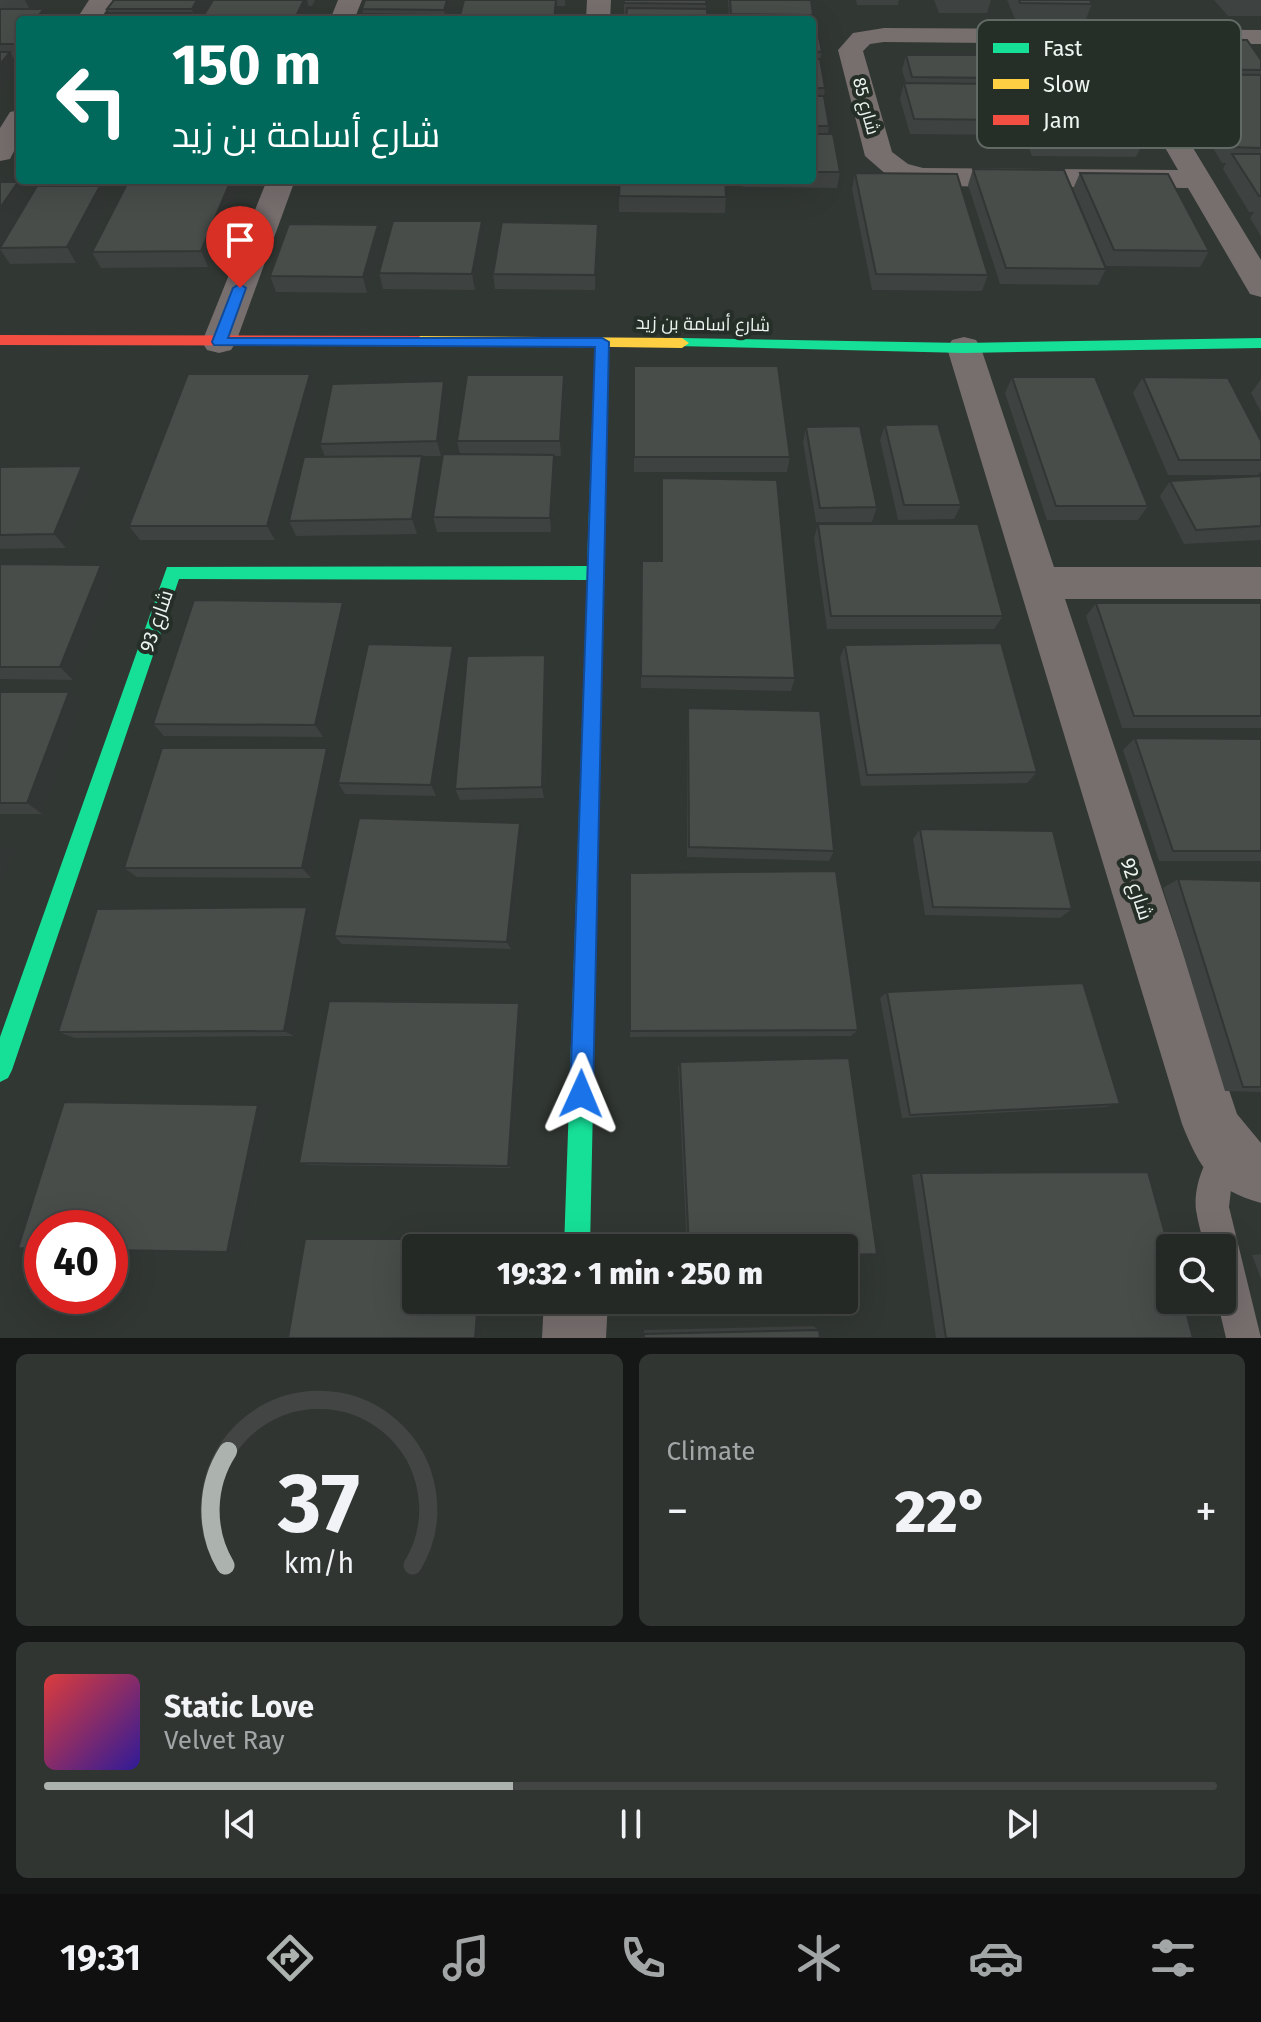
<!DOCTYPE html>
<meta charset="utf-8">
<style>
:root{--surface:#252926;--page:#313532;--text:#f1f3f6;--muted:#a3a6a7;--line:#424543;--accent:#acb2ae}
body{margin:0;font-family:"Fira Sans",Cairo,sans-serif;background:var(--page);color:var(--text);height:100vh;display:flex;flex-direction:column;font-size:30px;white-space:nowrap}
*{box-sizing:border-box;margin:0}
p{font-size:26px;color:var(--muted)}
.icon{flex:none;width:44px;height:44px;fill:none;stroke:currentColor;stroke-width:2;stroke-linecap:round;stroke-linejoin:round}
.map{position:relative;height:1338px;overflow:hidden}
.drawer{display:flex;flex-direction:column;gap:16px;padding:16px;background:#141715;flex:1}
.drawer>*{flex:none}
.hud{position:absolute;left:16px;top:16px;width:800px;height:168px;border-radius:8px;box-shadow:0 8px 32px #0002,0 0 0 2px var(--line);background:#00695c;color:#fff;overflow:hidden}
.tools{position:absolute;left:1156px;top:1234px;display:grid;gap:16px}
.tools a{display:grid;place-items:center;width:80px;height:80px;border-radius:8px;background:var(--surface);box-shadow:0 8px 32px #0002,0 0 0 2px var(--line);font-size:40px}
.speed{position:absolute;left:24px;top:1210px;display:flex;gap:16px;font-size:40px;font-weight:700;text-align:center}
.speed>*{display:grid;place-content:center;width:104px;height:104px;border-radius:50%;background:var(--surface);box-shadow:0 8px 32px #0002,0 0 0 2px var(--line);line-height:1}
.speed .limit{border:12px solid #d22;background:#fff;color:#111}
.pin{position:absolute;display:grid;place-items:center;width:68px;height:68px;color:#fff;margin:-82px -34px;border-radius:50% 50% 50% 0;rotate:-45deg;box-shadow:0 0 8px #0007}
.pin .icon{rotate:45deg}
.me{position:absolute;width:88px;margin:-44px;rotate:1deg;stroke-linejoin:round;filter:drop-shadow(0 0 6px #0008)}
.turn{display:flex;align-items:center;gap:28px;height:168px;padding:0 24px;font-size:36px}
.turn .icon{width:104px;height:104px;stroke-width:2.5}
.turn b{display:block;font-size:56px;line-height:68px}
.big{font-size:60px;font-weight:800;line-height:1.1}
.drawer .tile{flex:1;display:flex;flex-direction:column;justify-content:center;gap:12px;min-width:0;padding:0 28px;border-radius:12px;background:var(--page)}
.drawer .dial{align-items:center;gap:0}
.dial svg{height:208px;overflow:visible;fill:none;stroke:var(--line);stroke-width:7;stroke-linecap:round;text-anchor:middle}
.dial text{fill:var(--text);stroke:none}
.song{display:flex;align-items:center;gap:24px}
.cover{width:96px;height:96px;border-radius:12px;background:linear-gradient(135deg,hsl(0 70% 55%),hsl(250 70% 35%))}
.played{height:8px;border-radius:4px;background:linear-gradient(90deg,var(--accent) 40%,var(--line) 40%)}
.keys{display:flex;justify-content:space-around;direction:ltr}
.heat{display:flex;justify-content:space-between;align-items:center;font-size:44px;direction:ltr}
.drawer .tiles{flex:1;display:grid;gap:16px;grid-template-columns:1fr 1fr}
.tile:last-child{grid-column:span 2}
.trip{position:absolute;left:402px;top:1234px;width:456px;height:80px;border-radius:8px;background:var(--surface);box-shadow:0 8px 32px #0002,0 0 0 2px var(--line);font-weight:800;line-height:80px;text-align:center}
.menu{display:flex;height:128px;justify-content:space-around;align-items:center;background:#0f100f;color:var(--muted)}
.menu .icon{width:56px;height:56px}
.menu .on{color:var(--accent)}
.menu b{font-size:36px;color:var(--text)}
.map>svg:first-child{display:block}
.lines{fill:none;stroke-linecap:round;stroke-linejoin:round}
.lane{fill:#776e6e;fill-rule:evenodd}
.street{fill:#776e6e;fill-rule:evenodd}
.fast{fill:#16e098;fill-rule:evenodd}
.slow{fill:#ffcf43;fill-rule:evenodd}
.jam{fill:#f24e42;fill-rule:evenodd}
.wall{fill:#3e4240}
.shaded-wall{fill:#323634}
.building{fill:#484d4a;stroke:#323634;stroke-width:2}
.route{fill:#1a73e8;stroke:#114b97;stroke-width:2}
.labels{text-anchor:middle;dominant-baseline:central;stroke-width:8;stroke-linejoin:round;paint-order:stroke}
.far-street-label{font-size:18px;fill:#eef5f0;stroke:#252f28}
.street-label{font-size:20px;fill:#eef5f0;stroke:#252f28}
.key{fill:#252f28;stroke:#616a64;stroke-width:2}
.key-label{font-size:22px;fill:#eef5f0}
</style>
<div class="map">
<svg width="1261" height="1338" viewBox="0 0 1261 1338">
<rect width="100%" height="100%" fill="#313733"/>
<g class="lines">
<path class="lane" d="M1228,1139L1239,1144L1244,1155L1232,1181L1229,1207L1261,1338H1226L1217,1300H1222V1248H1205C1202,1236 1198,1223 1196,1210C1193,1187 1206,1148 1228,1139Z"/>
<g class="street">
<path d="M89,0H113L100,20H76Z"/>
<path d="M338,0H362L354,20H330Z"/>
<path d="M587,0H611L610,20H586Z"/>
<path d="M884,28L1261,30V44H1130L1261,260V297L1250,294L1188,188L921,186L888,176L865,156L838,50L853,33ZM884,42L1105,44L1178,170L923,168L908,164L892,152L863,51L870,44Z"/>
<path d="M20,110V139L10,159L0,161V128L10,112Z"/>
<path d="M267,180H295L236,342L231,350L219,353L207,350L202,342Z"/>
<path d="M964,337L976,340L981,348L1054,567H1261V599H1065L1237,1114L1261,1143V1203C1212,1189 1200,1169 1182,1124L947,348L952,340Z"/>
<path d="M544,1300H608L606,1338H542Z"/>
</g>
<g class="fast">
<path d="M602,337L609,342L590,1248H564L587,580L179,579L12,1070L8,1078L0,1082V1037L167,567L587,566L595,342Z"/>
<path d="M682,338L964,343L1261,338V348L964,353L677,346L675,343Z"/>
</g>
<path class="slow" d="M419,336L682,338L689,343L682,348L414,344V338Z"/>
<path class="jam" d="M0,335L419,336L426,341L419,346L0,345Z"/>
</g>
<g class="wall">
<path d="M0,0H43L36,9L20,20V59H14L18,67L0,90Z"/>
<path d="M212,0L200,20H101L109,13L107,9Z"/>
<path d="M213,0H315L312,6H308L310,11L305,20H201Z"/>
<path d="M454,0L448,20H357L363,14L362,9Z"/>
<path d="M464,0H565V6H557L558,12Z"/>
<path d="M624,0H706V9L624,19Z"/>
<path d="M728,0H811L813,15L812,22L822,52L820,61L825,88L824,97L829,126L828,134L840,172L837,188L743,187L742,180H812V20H729Z"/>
<path d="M856,0H899L898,5H857Z"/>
<path d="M934,0H991L987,13H939Z"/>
<path d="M1007,0H1090L1092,4L1086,19H1015Z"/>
<path d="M1214,0H1261V16H1228Z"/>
<path d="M992,32L1105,61L1102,67L1127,100L1123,108L1144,141L1136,157L1032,156L1019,123L1022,114H1015L1002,82L1004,75H999L988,48Z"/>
<path d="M1162,39L1261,60V236L1250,218L1254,212H1249L1223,169L1226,163H1222L1178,90L1180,84H1173L1156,55Z"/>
<path d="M906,55L991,78L989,84L1008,120L1003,135L910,134L900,99L904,83H906L902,70Z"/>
<path d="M973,169L1106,269L1098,285L1000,284L968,185Z"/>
<path d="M855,173L988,275L982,291L872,290L852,189Z"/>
<path d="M1080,173L1209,251L1200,267L1106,266L1073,189Z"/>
<path d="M129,180H236L239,189L208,267L101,268L92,252Z"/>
<path d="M100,186L109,202L76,263L10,264L0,249Z"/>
<path d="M619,196L726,197L725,213L619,212Z"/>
<path d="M378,225L382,241L367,293L276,292L270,276Z"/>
<path d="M484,237L475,290L383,289L379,273Z"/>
<path d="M598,240L595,290L495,289L493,274Z"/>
<path d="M634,366L790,457L787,472H634Z"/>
<path d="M1012,377L1148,506L1138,520H1047L1005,393Z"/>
<path d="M1143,377L1261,441V471L1258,475H1168L1133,393Z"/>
<path d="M1261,379V412L1251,393Z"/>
<path d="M316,389L275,540H140L129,526Z"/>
<path d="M565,390L561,456H554L556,470L551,532H437L433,517L460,454L457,441Z"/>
<path d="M448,396L441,456H422L426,471L417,534L296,536L289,521L325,457L320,444Z"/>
<path d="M885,425L961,505L954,519L898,520L880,440Z"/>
<path d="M806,427L877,507L872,522H816L803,442Z"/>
<path d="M82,466L93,481L66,548L0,549V467Z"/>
<path d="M1261,476V540L1184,544L1160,496L1170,481Z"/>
<path d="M661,493L795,678L791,691L641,688L642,561H661Z"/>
<path d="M818,524L1003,616L994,629H827L814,538Z"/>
<path d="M0,564L113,579L73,680L0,679Z"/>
<path d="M1096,603H1261V728H1122L1086,616Z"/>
<path d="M349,615L323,737L164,736L153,724Z"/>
<path d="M845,645L1037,772L1027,783L861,786L840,658Z"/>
<path d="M545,655L547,667L544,798L460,800L455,789Z"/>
<path d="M457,659L436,796L345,794L338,783Z"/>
<path d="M0,692L82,704L42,814H0Z"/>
<path d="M688,708L834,851L829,861L687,857V720Z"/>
<path d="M1135,738L1261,739V861H1159L1123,750Z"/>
<path d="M334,760L311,878L137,877L124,868Z"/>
<path d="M920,829L1072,909L1060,918L925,915L913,839Z"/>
<path d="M523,834L511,949L342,944L334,936Z"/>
<path d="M630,873L858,1030L851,1036L630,1037Z"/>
<path d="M1178,879L1261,881V1092L1225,1091L1163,888Z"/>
<path d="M307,907L316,916L294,1036L75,1038L58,1032Z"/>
<path d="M887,992L1120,1104L1106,1107L902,1118L880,998Z"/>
<path d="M519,1003L522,1009L511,1168L309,1165L299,1163Z"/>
<path d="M680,1062L844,1248H687L678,1067Z"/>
<path d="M921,1173L1193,1338H936L912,1175Z"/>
<path d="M1261,1254V1279L1252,1255Z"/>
<path d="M813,1326L819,1330L644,1338V1330Z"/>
</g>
<g class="shaded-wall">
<path d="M25,0H43L32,14Z"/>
<path d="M197,0H212L200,20H196L192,9Z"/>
<path d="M304,0H307L310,11L305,20H294Z"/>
<path d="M447,0H454L448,20H446L444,10Z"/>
<path d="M556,0L558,12L556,20H554Z"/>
<path d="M44,9L49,20H35Z"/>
<path d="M20,39V52L16,44Z"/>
<path d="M10,52L18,67L0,90V64Z"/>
<path d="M231,180H236L239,189L208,267L201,251Z"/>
<path d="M18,182L28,198L0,239V208Z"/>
<path d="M100,186L109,202L76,263L67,247Z"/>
<path d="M482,221L484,237L475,290L472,274Z"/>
<path d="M598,224V240L595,290V275Z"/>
<path d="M378,225L382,241L367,293L363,277Z"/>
<path d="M310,374L316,389L275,540L267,526Z"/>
<path d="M564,375L565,390L561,456L560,441Z"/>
<path d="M444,381L448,396L441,456L437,441Z"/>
<path d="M554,455L556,470L551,532L550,518Z"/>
<path d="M422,456L426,471L417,534L412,519Z"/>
<path d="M82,466L93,481L66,548L54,534Z"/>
<path d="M101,565L113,579L73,680L60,667Z"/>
<path d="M343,602L349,615L323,737L315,725Z"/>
<path d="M453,646L457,659L436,796L431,785Z"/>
<path d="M545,655L547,667L544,798L542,787Z"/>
<path d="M69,692L82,704L42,814L27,803Z"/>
<path d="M327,748L334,760L311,878L302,868Z"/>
<path d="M520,823L523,834L511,949L507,942Z"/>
<path d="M0,846L13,853L0,885Z"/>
<path d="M307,907L316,916L294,1036L284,1031Z"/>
<path d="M519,1003L522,1009L511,1168L508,1166Z"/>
<path d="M258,1105L269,1109L239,1252H227Z"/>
<path d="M483,1239H487V1248H482Z"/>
<path d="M478,1300H483L480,1338H475Z"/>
</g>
<g class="building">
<path d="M114,0H197L192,9H107Z"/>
<path d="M213,0H304L294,20H201Z"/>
<path d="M365,0H447L444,10L362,9Z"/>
<path d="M464,0H556L554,20H459Z"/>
<path d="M624,0H706V4L624,3Z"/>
<path d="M730,0H811L813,15L731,14Z"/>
<path d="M1019,0H1090L1092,4L1020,3Z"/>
<path d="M627,8L707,9V20H626Z"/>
<path d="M0,9H44L35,20H20V39L16,44H0Z"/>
<path d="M106,13H192L188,20H101Z"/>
<path d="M360,14L442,15L441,20H357Z"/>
<path d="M812,22H816L822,52L812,51Z"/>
<path d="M1162,39L1247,40L1261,60V70L1181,69Z"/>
<path d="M0,52H10L0,64Z"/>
<path d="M906,55H982L991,78L912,77Z"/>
<path d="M812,59H820L825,88H812Z"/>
<path d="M1185,74L1261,75V148L1231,147Z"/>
<path d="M904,83L994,84L1008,120L914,119Z"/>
<path d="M812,96H824L829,126H812Z"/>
<path d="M812,134H833L840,172H812Z"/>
<path d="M1232,154H1261V196H1259Z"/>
<path d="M973,169L1064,170L1106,269L1006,268Z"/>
<path d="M855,173L957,174L988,275L876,274Z"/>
<path d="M1080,173L1168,174L1209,251L1114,250Z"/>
<path d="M129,180H231L201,251L92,252Z"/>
<path d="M620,180H725L726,197L619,196Z"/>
<path d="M0,182H18L0,208Z"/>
<path d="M37,186H100L67,247L0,248Z"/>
<path d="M393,221H482L472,274L379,273Z"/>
<path d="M502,222L598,224L595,275L493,274Z"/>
<path d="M289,224L378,225L363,277L270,276Z"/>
<path d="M634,366H778L790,457H634Z"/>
<path d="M188,374H310L267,526H129Z"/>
<path d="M467,375H564L560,441H457Z"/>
<path d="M1012,377H1095L1148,506H1056Z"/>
<path d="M1143,377L1228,378L1261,441V460H1179Z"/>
<path d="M444,381L437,441L320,444L332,384Z"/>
<path d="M938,424L961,505H904L885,425Z"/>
<path d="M860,426L877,507L820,508L806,427Z"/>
<path d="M443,454L554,455L550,518L433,517Z"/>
<path d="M422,456L412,519L289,521L304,457Z"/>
<path d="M82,466L54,534L0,535V467Z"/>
<path d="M1261,476V526L1196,530L1170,481Z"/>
<path d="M662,478L777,480L795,678L641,676L642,561H662Z"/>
<path d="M818,524H978L1003,616H831Z"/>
<path d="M0,564L101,565L60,667H0Z"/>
<path d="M194,600L343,602L315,725L153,724Z"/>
<path d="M1096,603H1261V716H1134Z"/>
<path d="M1001,643L1037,772L867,775L845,645Z"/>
<path d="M368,644L453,646L431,785L338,783Z"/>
<path d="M545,655L542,787L455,789L467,656Z"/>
<path d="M0,692H69L27,803H0Z"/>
<path d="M688,708L820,711L834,851L689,847Z"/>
<path d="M1135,738L1261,739V851H1173Z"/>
<path d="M162,748H327L302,868H124Z"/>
<path d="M359,818L520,823L507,942L334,936Z"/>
<path d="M920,829L1053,831L1072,909L933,907Z"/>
<path d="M836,871L858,1030L630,1031V873Z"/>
<path d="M1178,879L1261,881V1087H1243Z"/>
<path d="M307,907L284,1031L58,1032L97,909Z"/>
<path d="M1083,983L1120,1104L910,1115L887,992Z"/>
<path d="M329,1001L519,1003L508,1166L299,1163Z"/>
<path d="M849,1058L877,1254L844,1255V1248H689L680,1062Z"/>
<path d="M64,1102L258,1105L227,1252L110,1250V1228H42V1249L18,1248Z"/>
<path d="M1148,1172L1170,1252V1300H1183L1193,1338H946L921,1173Z"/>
<path d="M305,1239H483L482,1248H416V1300H478L475,1338H288Z"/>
<path d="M819,1330L820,1338H644V1334Z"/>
</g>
<path class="route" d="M240,284L246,288L228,338H602L609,342L593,1094L590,1103L581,1106L573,1103L570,1094L595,347L214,345L212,342L233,288Z"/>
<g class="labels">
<g class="far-street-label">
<text transform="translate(866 106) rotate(75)">شارع 85</text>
<text transform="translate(703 324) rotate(1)">شارع أسامة بن زيد</text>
</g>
<g class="street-label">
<text transform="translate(156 621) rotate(-71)">شارع 93</text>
<text transform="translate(1137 889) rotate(72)">شارع 92</text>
</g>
</g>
<rect x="977" y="20" width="264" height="128" rx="12" class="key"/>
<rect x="993" y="43" width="36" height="10" fill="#16e098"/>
<rect x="993" y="79" width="36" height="10" fill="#ffcf43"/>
<rect x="993" y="115" width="36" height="10" fill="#f24e42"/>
<g class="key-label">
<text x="1043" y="56">Fast</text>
<text x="1043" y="92">Slow</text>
<text x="1043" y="128">Jam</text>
</g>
</svg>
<div class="tools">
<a><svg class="icon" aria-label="search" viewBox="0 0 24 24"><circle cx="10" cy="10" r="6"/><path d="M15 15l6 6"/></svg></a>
</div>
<div class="speed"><div class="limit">40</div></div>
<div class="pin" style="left:240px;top:288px;background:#d93025"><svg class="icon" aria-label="arrive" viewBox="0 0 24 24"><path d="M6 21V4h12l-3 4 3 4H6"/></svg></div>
<svg class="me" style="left:581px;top:1094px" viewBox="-20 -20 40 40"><path d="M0-17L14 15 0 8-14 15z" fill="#1a73e8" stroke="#fff" stroke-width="4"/></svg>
<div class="trip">19:32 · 1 min · 250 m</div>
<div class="hud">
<div class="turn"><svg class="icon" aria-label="left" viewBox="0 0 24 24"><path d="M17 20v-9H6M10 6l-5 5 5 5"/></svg><div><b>150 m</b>شارع أسامة بن زيد</div></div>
</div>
</div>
<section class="drawer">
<div class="tiles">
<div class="tile dial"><svg viewBox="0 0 100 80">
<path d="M14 69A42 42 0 1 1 86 69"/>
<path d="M14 69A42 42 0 0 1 15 25" stroke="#acb2ae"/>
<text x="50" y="56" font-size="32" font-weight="700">37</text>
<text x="50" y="72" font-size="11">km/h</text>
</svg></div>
<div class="tile"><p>Climate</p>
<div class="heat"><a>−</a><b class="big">22°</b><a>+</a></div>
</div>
<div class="tile">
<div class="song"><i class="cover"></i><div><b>Static Love</b><p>Velvet Ray</p></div></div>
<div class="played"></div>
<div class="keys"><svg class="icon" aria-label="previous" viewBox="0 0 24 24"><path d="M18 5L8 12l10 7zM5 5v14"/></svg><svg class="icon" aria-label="pause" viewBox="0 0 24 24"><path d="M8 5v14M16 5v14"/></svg><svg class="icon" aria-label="next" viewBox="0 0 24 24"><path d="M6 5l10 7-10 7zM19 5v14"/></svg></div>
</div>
</div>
</section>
<nav class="menu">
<b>19:31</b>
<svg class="icon on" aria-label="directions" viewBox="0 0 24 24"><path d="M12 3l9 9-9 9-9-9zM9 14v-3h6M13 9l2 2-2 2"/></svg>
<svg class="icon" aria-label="music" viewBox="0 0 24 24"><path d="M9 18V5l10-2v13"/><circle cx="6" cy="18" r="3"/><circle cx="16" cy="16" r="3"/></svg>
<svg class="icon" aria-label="phone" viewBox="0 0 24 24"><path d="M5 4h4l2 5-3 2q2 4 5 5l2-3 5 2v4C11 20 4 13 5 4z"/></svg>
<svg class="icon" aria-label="climate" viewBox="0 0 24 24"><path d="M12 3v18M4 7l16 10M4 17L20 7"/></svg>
<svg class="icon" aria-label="car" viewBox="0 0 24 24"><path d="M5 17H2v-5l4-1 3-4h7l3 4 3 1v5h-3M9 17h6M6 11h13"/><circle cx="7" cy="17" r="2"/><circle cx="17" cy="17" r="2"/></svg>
<svg class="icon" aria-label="filters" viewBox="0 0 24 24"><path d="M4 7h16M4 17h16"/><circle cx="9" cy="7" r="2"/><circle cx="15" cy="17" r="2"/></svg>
</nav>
